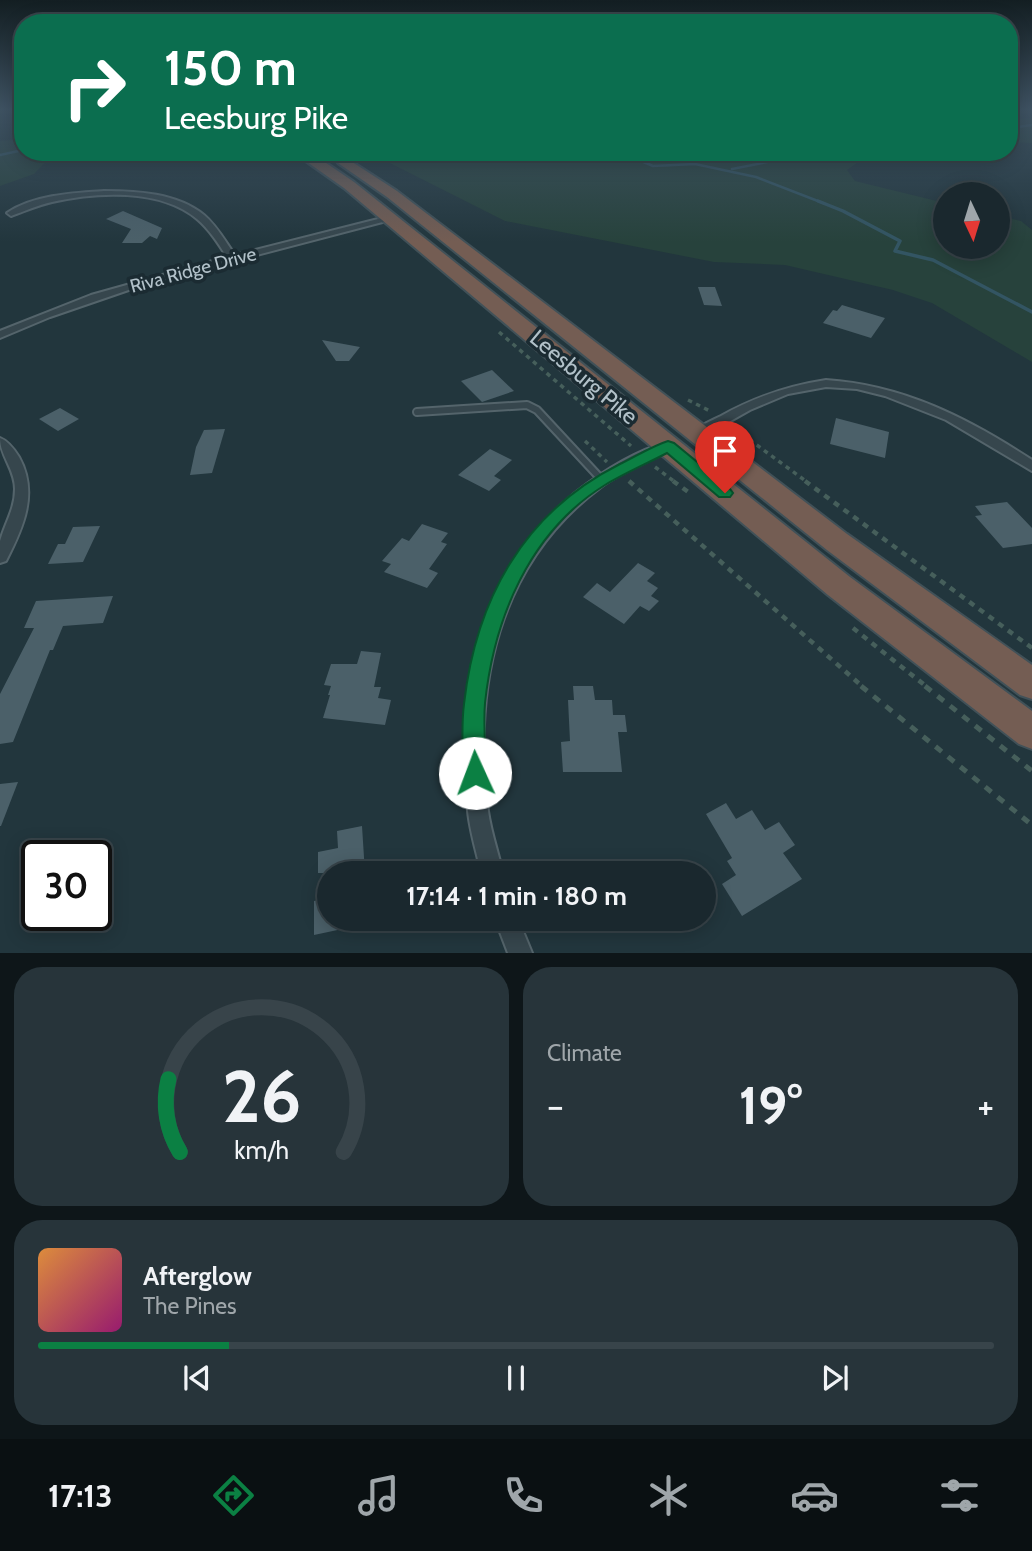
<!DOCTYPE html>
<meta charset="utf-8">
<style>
:root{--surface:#1a282e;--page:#27343a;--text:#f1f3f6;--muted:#9fa6aa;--line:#38444a;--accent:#0b8043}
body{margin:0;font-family:Cabin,sans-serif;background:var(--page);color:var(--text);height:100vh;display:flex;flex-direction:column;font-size:26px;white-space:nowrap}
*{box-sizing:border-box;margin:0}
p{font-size:23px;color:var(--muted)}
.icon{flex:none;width:38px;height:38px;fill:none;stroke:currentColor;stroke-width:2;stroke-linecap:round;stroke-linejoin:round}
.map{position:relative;height:953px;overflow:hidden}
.panel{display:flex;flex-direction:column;gap:14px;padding:14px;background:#0e1619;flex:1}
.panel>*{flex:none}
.banner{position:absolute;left:14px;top:14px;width:1004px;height:147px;border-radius:28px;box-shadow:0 4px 18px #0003,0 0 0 2px var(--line);background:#0b6e4f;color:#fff;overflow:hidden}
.needle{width:46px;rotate:176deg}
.fabs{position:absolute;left:933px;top:182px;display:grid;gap:14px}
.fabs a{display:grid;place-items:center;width:77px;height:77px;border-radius:50%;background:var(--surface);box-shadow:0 4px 18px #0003,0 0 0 2px var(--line);font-size:35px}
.speed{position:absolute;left:21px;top:840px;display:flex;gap:14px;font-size:35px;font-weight:700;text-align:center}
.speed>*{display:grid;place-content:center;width:91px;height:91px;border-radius:50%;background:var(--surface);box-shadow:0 4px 18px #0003,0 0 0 2px var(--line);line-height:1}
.speed .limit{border:4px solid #111;border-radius:10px;background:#fff;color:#111}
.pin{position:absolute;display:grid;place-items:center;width:60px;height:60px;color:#fff;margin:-72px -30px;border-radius:50% 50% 50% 0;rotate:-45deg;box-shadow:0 0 7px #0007}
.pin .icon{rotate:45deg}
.me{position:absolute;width:77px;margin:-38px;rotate:358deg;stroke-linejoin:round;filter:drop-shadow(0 0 5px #0008)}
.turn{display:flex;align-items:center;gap:24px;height:147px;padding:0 35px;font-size:32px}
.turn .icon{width:91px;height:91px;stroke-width:2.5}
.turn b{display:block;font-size:49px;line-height:60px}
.big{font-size:52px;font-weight:700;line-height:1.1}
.panel .tile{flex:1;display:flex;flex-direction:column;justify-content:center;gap:10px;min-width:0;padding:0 24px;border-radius:28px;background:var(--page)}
.panel .dial{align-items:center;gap:0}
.dial svg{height:182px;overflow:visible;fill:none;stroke:var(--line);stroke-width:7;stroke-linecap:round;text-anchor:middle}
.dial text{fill:var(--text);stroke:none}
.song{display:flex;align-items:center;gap:21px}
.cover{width:84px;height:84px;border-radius:10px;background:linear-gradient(135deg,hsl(30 70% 55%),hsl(320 70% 35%))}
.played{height:7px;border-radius:4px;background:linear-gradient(90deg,var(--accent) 20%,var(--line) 20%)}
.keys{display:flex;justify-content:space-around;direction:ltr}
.heat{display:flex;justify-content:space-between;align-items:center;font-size:38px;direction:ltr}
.panel .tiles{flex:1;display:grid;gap:14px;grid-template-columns:1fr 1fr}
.tile:last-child{grid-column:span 2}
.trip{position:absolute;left:317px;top:861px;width:399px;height:70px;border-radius:35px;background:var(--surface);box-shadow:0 4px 18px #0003,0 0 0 2px var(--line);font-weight:700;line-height:70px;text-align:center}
.tab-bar{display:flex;height:112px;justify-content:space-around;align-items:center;background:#0a1012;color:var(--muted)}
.tab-bar .icon{width:49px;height:49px}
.tab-bar .active{color:var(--accent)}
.tab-bar b{font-size:32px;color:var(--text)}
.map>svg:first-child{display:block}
.green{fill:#27423c}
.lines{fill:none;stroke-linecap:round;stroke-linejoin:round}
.stream-far1{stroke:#335563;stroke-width:2.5}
.stream{stroke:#335563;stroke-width:3.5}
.building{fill:#4b6069}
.lane-casing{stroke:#54646b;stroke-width:10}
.street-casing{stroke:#54646b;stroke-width:4}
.highway-casing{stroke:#415158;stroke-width:4}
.path-far2{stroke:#465f5b;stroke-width:3.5;stroke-dasharray:4.5 4.5;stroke-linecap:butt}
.path-far1{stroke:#465f5b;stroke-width:4.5;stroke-dasharray:6 6;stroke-linecap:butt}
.path{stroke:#465f5b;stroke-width:5;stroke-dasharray:8 8;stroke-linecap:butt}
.lane{stroke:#36464d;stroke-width:6}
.street{fill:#36464d;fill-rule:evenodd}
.highway{fill:#745d53;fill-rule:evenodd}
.route{fill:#0b8043;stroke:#07532c;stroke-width:2}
.labels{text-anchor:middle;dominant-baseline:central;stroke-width:7;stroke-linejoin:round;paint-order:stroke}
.far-street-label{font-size:19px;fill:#b2c1c9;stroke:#1b2b32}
.street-label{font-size:23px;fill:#b2c1c9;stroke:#1b2b32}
</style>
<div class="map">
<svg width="1032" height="953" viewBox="0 0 1032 953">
<rect width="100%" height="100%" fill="#22363d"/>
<g class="green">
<path d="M1032,117V143L1010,142V121Z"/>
<path d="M23,139V152H66L51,156L34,174L0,186V141Z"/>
<path d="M368,152H886L868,155L847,170L855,181L945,203V247H998V216L1021,221L1032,230V362L932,303L893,290L785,265L714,262L505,221Z"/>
</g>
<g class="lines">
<g class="stream-far1">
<path d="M1010,128L1032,125"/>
<path d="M620,152L653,166L695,164L756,177L823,203"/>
<path d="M0,155L23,150"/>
<path d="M732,169L818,152"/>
</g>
<path class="stream" d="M818,201L843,211L900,241L895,251L933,260L1032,312"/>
</g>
<g class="building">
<path d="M123,211L162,228L157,239L150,236L142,243H122L131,229L106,219Z"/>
<path d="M698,287H715L722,306L704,305Z"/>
<path d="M842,305L885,318L871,338L823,323L833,310L837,311Z"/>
<path d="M322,340L360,347L349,361H336Z"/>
<path d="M492,370L514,391L482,402L461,381Z"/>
<path d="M60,408L79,419L58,431L39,419Z"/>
<path d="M836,418L889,432L885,458L830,444Z"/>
<path d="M225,429L212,473L190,475L196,447L204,430Z"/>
<path d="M490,449L512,460L494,476L501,480L489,491L458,475Z"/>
<path d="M1007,502L1032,528V544L1003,548L975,516L982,515L975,506Z"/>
<path d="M422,524L448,533L441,542L447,544L429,569L438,573L427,588L384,572L391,564L382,561L402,538L409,541Z"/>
<path d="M100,526L83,562L48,564L58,544H65L73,527Z"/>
<path d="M638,563L655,573L647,581L658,588L651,596L659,601L649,611L640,606L624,624L583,597L597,583L610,592Z"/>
<path d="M113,596L103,623L63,626L53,650H50L13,742L0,744V694L34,628H24L36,601Z"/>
<path d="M361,651L381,653L374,687H381L378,698L391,700L385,725L323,718L330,695H328L331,686L324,685L331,664H357Z"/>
<path d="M573,686H593L595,700H612L613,715H625L627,732H618L622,772H563L561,742L570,741L568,700H574Z"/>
<path d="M18,782L1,826H0V784Z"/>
<path d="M726,803L736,819L752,810L765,830L779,822L795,845L783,853L802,879L742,916L722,884L736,875L727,861L732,858L706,814Z"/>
<path d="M362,826L365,873H318V852L338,848L337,831Z"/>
<path d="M329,898V919H360L361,925L314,935V901Z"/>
</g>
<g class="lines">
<g class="lane-casing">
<path id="lane" d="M417,412L527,405L537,410L602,480"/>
</g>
<g class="street-casing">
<g id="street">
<path d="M104,191C137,191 177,193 204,215C217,226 225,241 235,255L390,216L394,219L146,284L50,317L0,338V331L91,295L227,257C218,243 209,229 197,219C160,188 96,192 52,202C38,205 25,211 11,216L7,213C33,195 73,193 104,191Z"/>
<path d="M826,380C903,385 968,418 1032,460V471L946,420L885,396L857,389L826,387L788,394L750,410L704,436H694L692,433C700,425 711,421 721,416C755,397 787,386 826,380Z"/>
<path d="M0,438C8,441 14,449 19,457C39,493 23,528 6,561L0,563C0,556 0,548 0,541C5,523 15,509 15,489C15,469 0,456 0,438Z"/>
<path d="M668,442L673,443L675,446L673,449C649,461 623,471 602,486C497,564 472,687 488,811C491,832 498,852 503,873H481C477,853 470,832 468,811C454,694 480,570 575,493C602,472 635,451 668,442Z"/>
<path d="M495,919H518L532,953H508Z"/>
</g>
</g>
<g class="highway-casing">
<g id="highway">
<path d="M293,152H310L354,182L850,577L1032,711V749L1019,744L828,595L344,188Z"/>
<path d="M343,156L397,191L847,534L1032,665V699L1020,695L827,550L387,197L338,163L336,160Z"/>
</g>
</g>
<g class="path-far2">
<path d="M499,332L631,446"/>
<path d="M688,400L712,412"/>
<path d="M735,429L807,482"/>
<path d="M585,441L607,462"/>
<path d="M655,467L675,482"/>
</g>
<g class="path-far1">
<path d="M629,481L863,687"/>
<path d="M673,481L691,494"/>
<path d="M805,481L1032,648"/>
<path d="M853,628L927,687"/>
</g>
<g class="path">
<path d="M861,686L1032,825"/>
<path d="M925,686L1032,771"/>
</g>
<use href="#lane" class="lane"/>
<use href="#street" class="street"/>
<use href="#highway" class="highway"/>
</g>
<linearGradient id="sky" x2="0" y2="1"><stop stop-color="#131e22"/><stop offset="0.45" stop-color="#3e5262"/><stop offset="1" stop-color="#3e5262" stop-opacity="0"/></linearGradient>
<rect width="1032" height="242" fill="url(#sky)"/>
<path class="route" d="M668,441L674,443L730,489L733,493L730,497H719L667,453C646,464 625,473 605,485C529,532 494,619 485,703C483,726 486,750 486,773L483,781L475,784L467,781L463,773C463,750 461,726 464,704C476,599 524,512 620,464C635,457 652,446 668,441Z"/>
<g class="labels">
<g class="far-street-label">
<text transform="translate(193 270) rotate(-15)">Riva Ridge Drive</text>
</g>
<g class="street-label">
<text transform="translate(584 377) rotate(40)">Leesburg Pike</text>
</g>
</g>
</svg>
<div class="fabs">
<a><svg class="needle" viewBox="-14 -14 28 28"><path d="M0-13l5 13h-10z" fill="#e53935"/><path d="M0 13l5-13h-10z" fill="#9fa6aa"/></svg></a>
</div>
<div class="speed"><div class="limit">30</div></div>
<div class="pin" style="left:725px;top:493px;background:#d93025"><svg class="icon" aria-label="arrive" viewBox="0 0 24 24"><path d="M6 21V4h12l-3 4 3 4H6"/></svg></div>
<svg class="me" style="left:475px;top:773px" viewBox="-20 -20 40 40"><circle r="19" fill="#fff"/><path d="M0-13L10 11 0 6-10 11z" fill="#0b8043"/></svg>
<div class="trip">17:14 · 1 min · 180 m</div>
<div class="banner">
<div class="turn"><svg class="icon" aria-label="right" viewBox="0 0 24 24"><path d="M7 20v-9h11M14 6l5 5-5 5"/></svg><div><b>150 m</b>Leesburg Pike</div></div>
</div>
</div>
<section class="panel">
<div class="tiles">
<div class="tile dial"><svg viewBox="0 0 100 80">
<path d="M14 69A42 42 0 1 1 86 69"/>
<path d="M14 69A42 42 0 0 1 9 37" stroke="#0b8043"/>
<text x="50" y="56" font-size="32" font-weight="700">26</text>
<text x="50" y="72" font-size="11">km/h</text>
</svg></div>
<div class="tile"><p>Climate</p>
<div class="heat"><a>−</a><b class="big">19°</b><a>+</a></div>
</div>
<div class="tile">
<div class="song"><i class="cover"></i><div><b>Afterglow</b><p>The Pines</p></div></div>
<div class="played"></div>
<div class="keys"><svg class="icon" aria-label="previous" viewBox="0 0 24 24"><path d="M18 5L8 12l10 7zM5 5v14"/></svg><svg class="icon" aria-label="pause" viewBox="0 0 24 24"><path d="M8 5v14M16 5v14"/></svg><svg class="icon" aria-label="next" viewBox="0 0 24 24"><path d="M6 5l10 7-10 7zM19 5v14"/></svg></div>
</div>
</div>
</section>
<nav class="tab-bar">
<b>17:13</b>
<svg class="icon active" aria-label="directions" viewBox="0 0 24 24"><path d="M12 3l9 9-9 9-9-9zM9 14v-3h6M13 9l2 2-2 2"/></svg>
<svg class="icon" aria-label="music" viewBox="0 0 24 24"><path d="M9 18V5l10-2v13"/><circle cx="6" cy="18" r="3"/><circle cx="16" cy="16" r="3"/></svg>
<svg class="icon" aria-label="phone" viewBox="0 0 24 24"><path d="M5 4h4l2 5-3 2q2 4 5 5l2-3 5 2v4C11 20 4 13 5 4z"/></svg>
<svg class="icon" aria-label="climate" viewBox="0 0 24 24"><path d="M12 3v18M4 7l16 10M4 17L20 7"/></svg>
<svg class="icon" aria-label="car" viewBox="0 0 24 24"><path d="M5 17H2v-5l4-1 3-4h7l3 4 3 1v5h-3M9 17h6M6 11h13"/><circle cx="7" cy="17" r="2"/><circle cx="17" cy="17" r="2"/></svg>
<svg class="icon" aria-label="filters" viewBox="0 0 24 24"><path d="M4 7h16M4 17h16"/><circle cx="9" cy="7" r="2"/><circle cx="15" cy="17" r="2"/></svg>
</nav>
